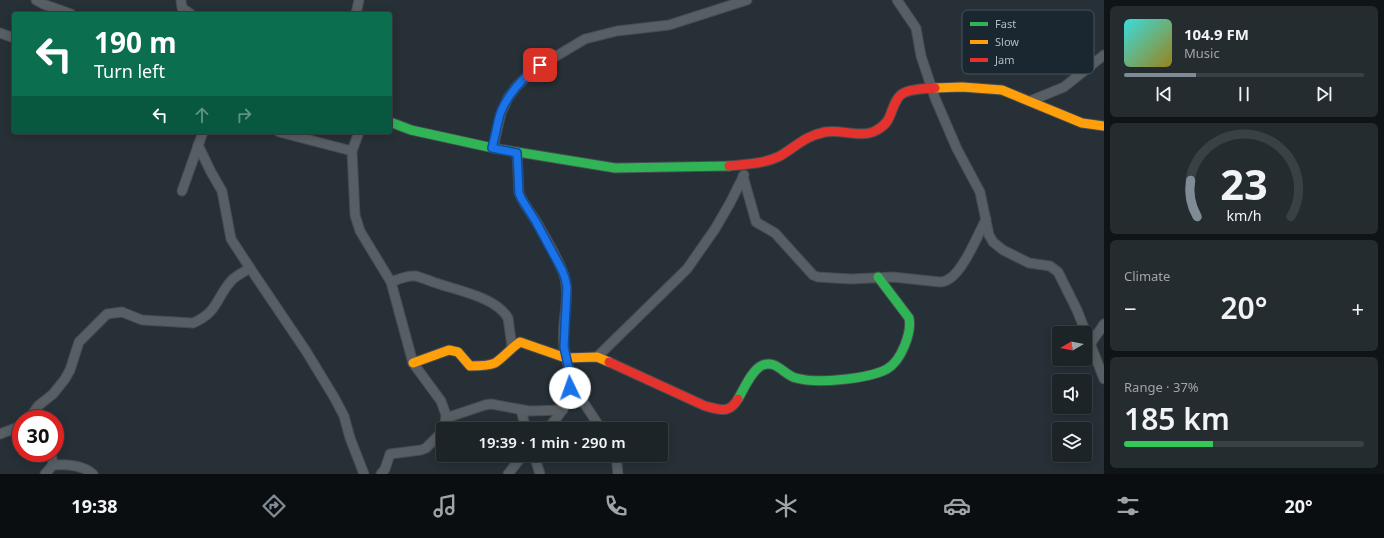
<!DOCTYPE html>
<meta charset="utf-8">
<style>
:root{--surface:#1c2428;--page:#252c30;--text:#f1f3f6;--muted:#a0a4a8;--line:#3a4145;--accent:#808c95}
body{margin:0;font-family:"Noto Sans",sans-serif;background:var(--page);color:var(--text);height:100vh;display:flex;flex-direction:column;font-size:15px;white-space:nowrap}
*{box-sizing:border-box;margin:0}
p{font-size:13px;color:var(--muted)}
.icon{flex:none;width:22px;height:22px;fill:none;stroke:currentColor;stroke-width:2;stroke-linecap:round;stroke-linejoin:round}
.map{position:relative;flex:1;overflow:hidden}
.drawer{display:flex;flex-direction:column;gap:6px;padding:6px;background:#0f1416;width:280px}
.drawer>*{flex:none}
.guide{position:absolute;left:12px;top:12px;width:380px;height:122px;border-radius:4px;box-shadow:0 2px 10px #0003,0 0 0 1px var(--line);background:#0b6e4f;color:#fff;overflow:hidden}
.needle{width:26px;rotate:261deg}
.controls{position:absolute;left:1052px;top:326px;display:grid;gap:8px}
.controls a{display:grid;place-items:center;width:40px;height:40px;border-radius:4px;background:var(--surface);box-shadow:0 2px 10px #0003,0 0 0 1px var(--line);font-size:20px}
.speed{position:absolute;left:12px;top:410px;display:flex;gap:8px;font-size:20px;font-weight:700;text-align:center}
.speed>*{display:grid;place-content:center;width:52px;height:52px;border-radius:50%;background:var(--surface);box-shadow:0 2px 10px #0003,0 0 0 1px var(--line);line-height:1}
.speed .limit{border:6px solid #d22;background:#fff;color:#111}
.pin{position:absolute;display:grid;place-items:center;width:34px;height:34px;color:#fff;margin:-17px;border-radius:8px;box-shadow:0 2px 6px #0006}
.me{position:absolute;width:44px;margin:-22px;rotate:357deg;stroke-linejoin:round;filter:drop-shadow(0 0 3px #0008)}
.turn{display:flex;align-items:center;gap:14px;height:84px;padding:0 16px;font-size:18px}
.turn .icon{width:52px;height:52px;stroke-width:2.5}
.turn b{display:block;font-size:28px;line-height:34px}
.lanes{display:flex;align-items:center;height:38px;padding:0 16px;background:#0003;justify-content:center;gap:20px;direction:ltr}
.lanes .off{opacity:.35}
.big{font-size:30px;font-weight:600;line-height:1.1}
.drawer .widget{flex:1;display:flex;flex-direction:column;justify-content:center;gap:6px;min-width:0;padding:0 14px;border-radius:6px;background:var(--page)}
.drawer .dial{align-items:center;gap:0}
.dial svg{height:104px;overflow:visible;fill:none;stroke:var(--line);stroke-width:7;stroke-linecap:round;text-anchor:middle}
.dial text{fill:var(--text);stroke:none}
.song{display:flex;align-items:center;gap:12px}
.cover{width:48px;height:48px;border-radius:6px;background:linear-gradient(135deg,hsl(180 70% 55%),hsl(50 70% 35%))}
.played{height:4px;border-radius:2px;background:linear-gradient(90deg,var(--accent) 30%,var(--line) 30%)}
.keys{display:flex;justify-content:space-around;direction:ltr}
.heat{display:flex;justify-content:space-between;align-items:center;font-size:22px;direction:ltr}
.charge{height:6px;border-radius:3px;background:linear-gradient(90deg,#34c759 37%,var(--line) 0)}
.trip{position:absolute;left:436px;top:422px;width:232px;height:40px;border-radius:4px;background:var(--surface);box-shadow:0 2px 10px #0003,0 0 0 1px var(--line);font-weight:600;line-height:40px;text-align:center}
.tabs{display:flex;height:64px;justify-content:space-around;align-items:center;background:#0b0e10;color:var(--muted)}
.tabs .icon{width:28px;height:28px}
.tabs .selected{color:var(--accent)}
.tabs b{font-size:18px;color:var(--text)}
main{display:flex;flex:1;min-height:0}
.map>svg:first-child{display:block}
.lines{fill:none;stroke-linecap:round;stroke-linejoin:round}
.street-casing{stroke:#454c51;stroke-width:11}
.fast-casing{stroke:#454c51;stroke-width:11}
.slow-casing{stroke:#454c51;stroke-width:11}
.jam-casing{stroke:#454c51;stroke-width:11}
.street{stroke:#575e64;stroke-width:9}
.fast{stroke:#30b455;stroke-width:9}
.slow{stroke:#ff9f0a;stroke-width:9}
.jam{stroke:#e5322d;stroke-width:9}
.route-casing{stroke:#114b97;stroke-width:10}
.route{stroke:#1a73e8;stroke-width:7}
.key{fill:#1a2731;stroke:#47545e;stroke-width:1}
.key-label{font-size:11px;fill:#b0bdc8}
</style>
<main>
<div class="map">
<svg width="1104" height="474" viewBox="0 0 1104 474">
<rect width="100%" height="100%" fill="#263036"/>
<g class="lines">
<g class="street-casing">
<g id="street">
<path d="M36,0L43,4L71,14"/>
<path d="M181,0L182,8L191,14"/>
<path d="M897,0L916,28L921,56L935,98L957,149L980,192L989,235L993,242L1003,250L1029,263L1050,266L1058,272L1077,310L1104,379"/>
<path d="M356,14L359,0"/>
<path d="M0,33L14,38"/>
<path d="M1030,101L1064,87L1104,55"/>
<path d="M279,132L352,151"/>
<path d="M359,132L352,151L355,215L360,231L391,282L413,363L441,401L446,415L445,425L440,434L426,448L421,450L390,454L385,469L381,474"/>
<path d="M493,148L501,113L508,98L516,87L533,70L548,61L585,39L617,31L669,25L747,0"/>
<path d="M517,153L519,193C523,203 530,212 536,221C545,237 555,253 562,270C573,294 560,322 564,348C566,361 572,373 570,387C568,404 559,417 547,429"/>
<path d="M743,176L756,222L775,233L813,275L818,277L851,279L893,277L940,282C943,282 946,281 949,279C963,271 978,235 986,219"/>
<path d="M182,191L203,132"/>
<path d="M250,268L306,351L334,397L344,416L350,438L364,474"/>
<path d="M391,282C399,279 407,275 415,276C422,277 429,281 436,283C456,290 496,297 508,318L512,347"/>
<path d="M1091,343L1104,324"/>
<path d="M597,357L687,269L715,229L730,203L744,175"/>
<path d="M570,388L584,403L601,429"/>
<path d="M521,410L526,429"/>
<path d="M446,418L485,405L491,404L529,411L563,410"/>
<path d="M29,419L38,406L53,394L65,379L70,370L79,342L107,314L122,312L142,320L193,323C219,312 216,297 232,280C237,275 244,272 250,268L231,239L222,191L211,172L198,145"/>
<path d="M0,434L21,426"/>
<path d="M51,453L53,465"/>
<path d="M534,455L540,474"/>
<path d="M616,455L618,474"/>
<path d="M45,474L53,465C66,464 83,465 93,474"/>
<path d="M508,474L523,455"/>
</g>
</g>
<g class="fast-casing">
<g id="fast">
<path d="M390,122L411,130L493,148L615,168L729,166"/>
<path d="M738,399C744,389 752,369 763,365C777,360 784,375 796,378C817,384 868,379 887,369C901,361 912,333 909,318L878,277"/>
</g>
</g>
<g class="slow-casing">
<g id="slow">
<path d="M935,88L962,87L1002,90L1082,123L1104,126"/>
<path d="M413,363L449,350L458,352L470,366C478,366 489,366 495,363C503,358 511,348 520,342L566,358L597,357L609,362"/>
</g>
</g>
<g class="jam-casing">
<g id="jam">
<path d="M729,166C746,164 764,164 780,156C797,146 805,136 825,132C842,129 862,139 877,130C893,121 889,111 898,98C904,88 924,89 935,88"/>
<path d="M609,362L705,406C721,410 729,414 738,399"/>
</g>
</g>
<use href="#street" class="street"/>
<use href="#fast" class="fast"/>
<use href="#slow" class="slow"/>
<use href="#jam" class="jam"/>
</g>
<g class="lines">
<g class="route-casing">
<path id="route" d="M540,65C524,76 507,95 500,114C497,125 495,137 492,148L517,153L519,193L521,198L536,222L562,270L565,278L567,287L564,347L570,374V388"/>
</g>
<use href="#route" class="route"/>
</g>
<rect x="962" y="10" width="132" height="64" rx="6" class="key"/>
<rect x="970" y="22" width="18" height="4" fill="#30b455"/>
<rect x="970" y="40" width="18" height="4" fill="#ff9f0a"/>
<rect x="970" y="58" width="18" height="4" fill="#e5322d"/>
<g class="key-label">
<text x="995" y="28">Fast</text>
<text x="995" y="46">Slow</text>
<text x="995" y="64">Jam</text>
</g>
</svg>
<div class="controls">
<a><svg class="needle" viewBox="-14 -14 28 28"><path d="M0-13l5 13h-10z" fill="#e53935"/><path d="M0 13l5-13h-10z" fill="#a0a4a8"/></svg></a>
<a><svg class="icon" aria-label="sound" viewBox="0 0 24 24"><path d="M4 9h4l5-4v14l-5-4H4zM17 9q2 3 0 6"/></svg></a>
<a><svg class="icon" aria-label="layers" viewBox="0 0 24 24"><path d="M12 4l9 5-9 5-9-5zM3 14l9 5 9-5"/></svg></a>
</div>
<div class="speed"><div class="limit">30</div></div>
<div class="pin" style="left:540px;top:65px;background:#d93025"><svg class="icon" aria-label="arrive" viewBox="0 0 24 24"><path d="M6 21V4h12l-3 4 3 4H6"/></svg></div>
<svg class="me" style="left:570px;top:388px" viewBox="-20 -20 40 40"><circle r="19" fill="#fff"/><path d="M0-13L10 11 0 6-10 11z" fill="#1a73e8"/></svg>
<div class="trip">19:39 · 1 min · 290 m</div>
<div class="guide">
<div class="turn"><svg class="icon" aria-label="left" viewBox="0 0 24 24"><path d="M17 20v-9H6M10 6l-5 5 5 5"/></svg><div><b>190 m</b>Turn left</div></div>
<div class="lanes"><svg class="icon" aria-label="left" viewBox="0 0 24 24"><path d="M17 20v-9H6M10 6l-5 5 5 5"/></svg><svg class="icon off" aria-label="ahead" viewBox="0 0 24 24"><path d="M12 20V5M6 11l6-6 6 6"/></svg><svg class="icon off" aria-label="right" viewBox="0 0 24 24"><path d="M7 20v-9h11M14 6l5 5-5 5"/></svg></div>
</div>
</div>
<section class="drawer">
<div class="widget">
<div class="song"><i class="cover"></i><div><b>104.9 FM</b><p>Music</p></div></div>
<div class="played"></div>
<div class="keys"><svg class="icon" aria-label="previous" viewBox="0 0 24 24"><path d="M18 5L8 12l10 7zM5 5v14"/></svg><svg class="icon" aria-label="pause" viewBox="0 0 24 24"><path d="M8 5v14M16 5v14"/></svg><svg class="icon" aria-label="next" viewBox="0 0 24 24"><path d="M6 5l10 7-10 7zM19 5v14"/></svg></div>
</div>
<div class="widget dial"><svg viewBox="0 0 100 80">
<path d="M14 69A42 42 0 1 1 86 69"/>
<path d="M14 69A42 42 0 0 1 9 41" stroke="#808c95"/>
<text x="50" y="56" font-size="32" font-weight="700">23</text>
<text x="50" y="72" font-size="11">km/h</text>
</svg></div>
<div class="widget"><p>Climate</p>
<div class="heat"><a>−</a><b class="big">20°</b><a>+</a></div>
</div>
<div class="widget"><p>Range · 37%</p><b class="big">185 km</b><div class="charge"></div></div>
</section>
</main>
<nav class="tabs">
<b>19:38</b>
<svg class="icon selected" aria-label="directions" viewBox="0 0 24 24"><path d="M12 3l9 9-9 9-9-9zM9 14v-3h6M13 9l2 2-2 2"/></svg>
<svg class="icon" aria-label="music" viewBox="0 0 24 24"><path d="M9 18V5l10-2v13"/><circle cx="6" cy="18" r="3"/><circle cx="16" cy="16" r="3"/></svg>
<svg class="icon" aria-label="phone" viewBox="0 0 24 24"><path d="M5 4h4l2 5-3 2q2 4 5 5l2-3 5 2v4C11 20 4 13 5 4z"/></svg>
<svg class="icon" aria-label="climate" viewBox="0 0 24 24"><path d="M12 3v18M4 7l16 10M4 17L20 7"/></svg>
<svg class="icon" aria-label="car" viewBox="0 0 24 24"><path d="M5 17H2v-5l4-1 3-4h7l3 4 3 1v5h-3M9 17h6M6 11h13"/><circle cx="7" cy="17" r="2"/><circle cx="17" cy="17" r="2"/></svg>
<svg class="icon" aria-label="filters" viewBox="0 0 24 24"><path d="M4 7h16M4 17h16"/><circle cx="9" cy="7" r="2"/><circle cx="15" cy="17" r="2"/></svg>
<b>20°</b>
</nav>
